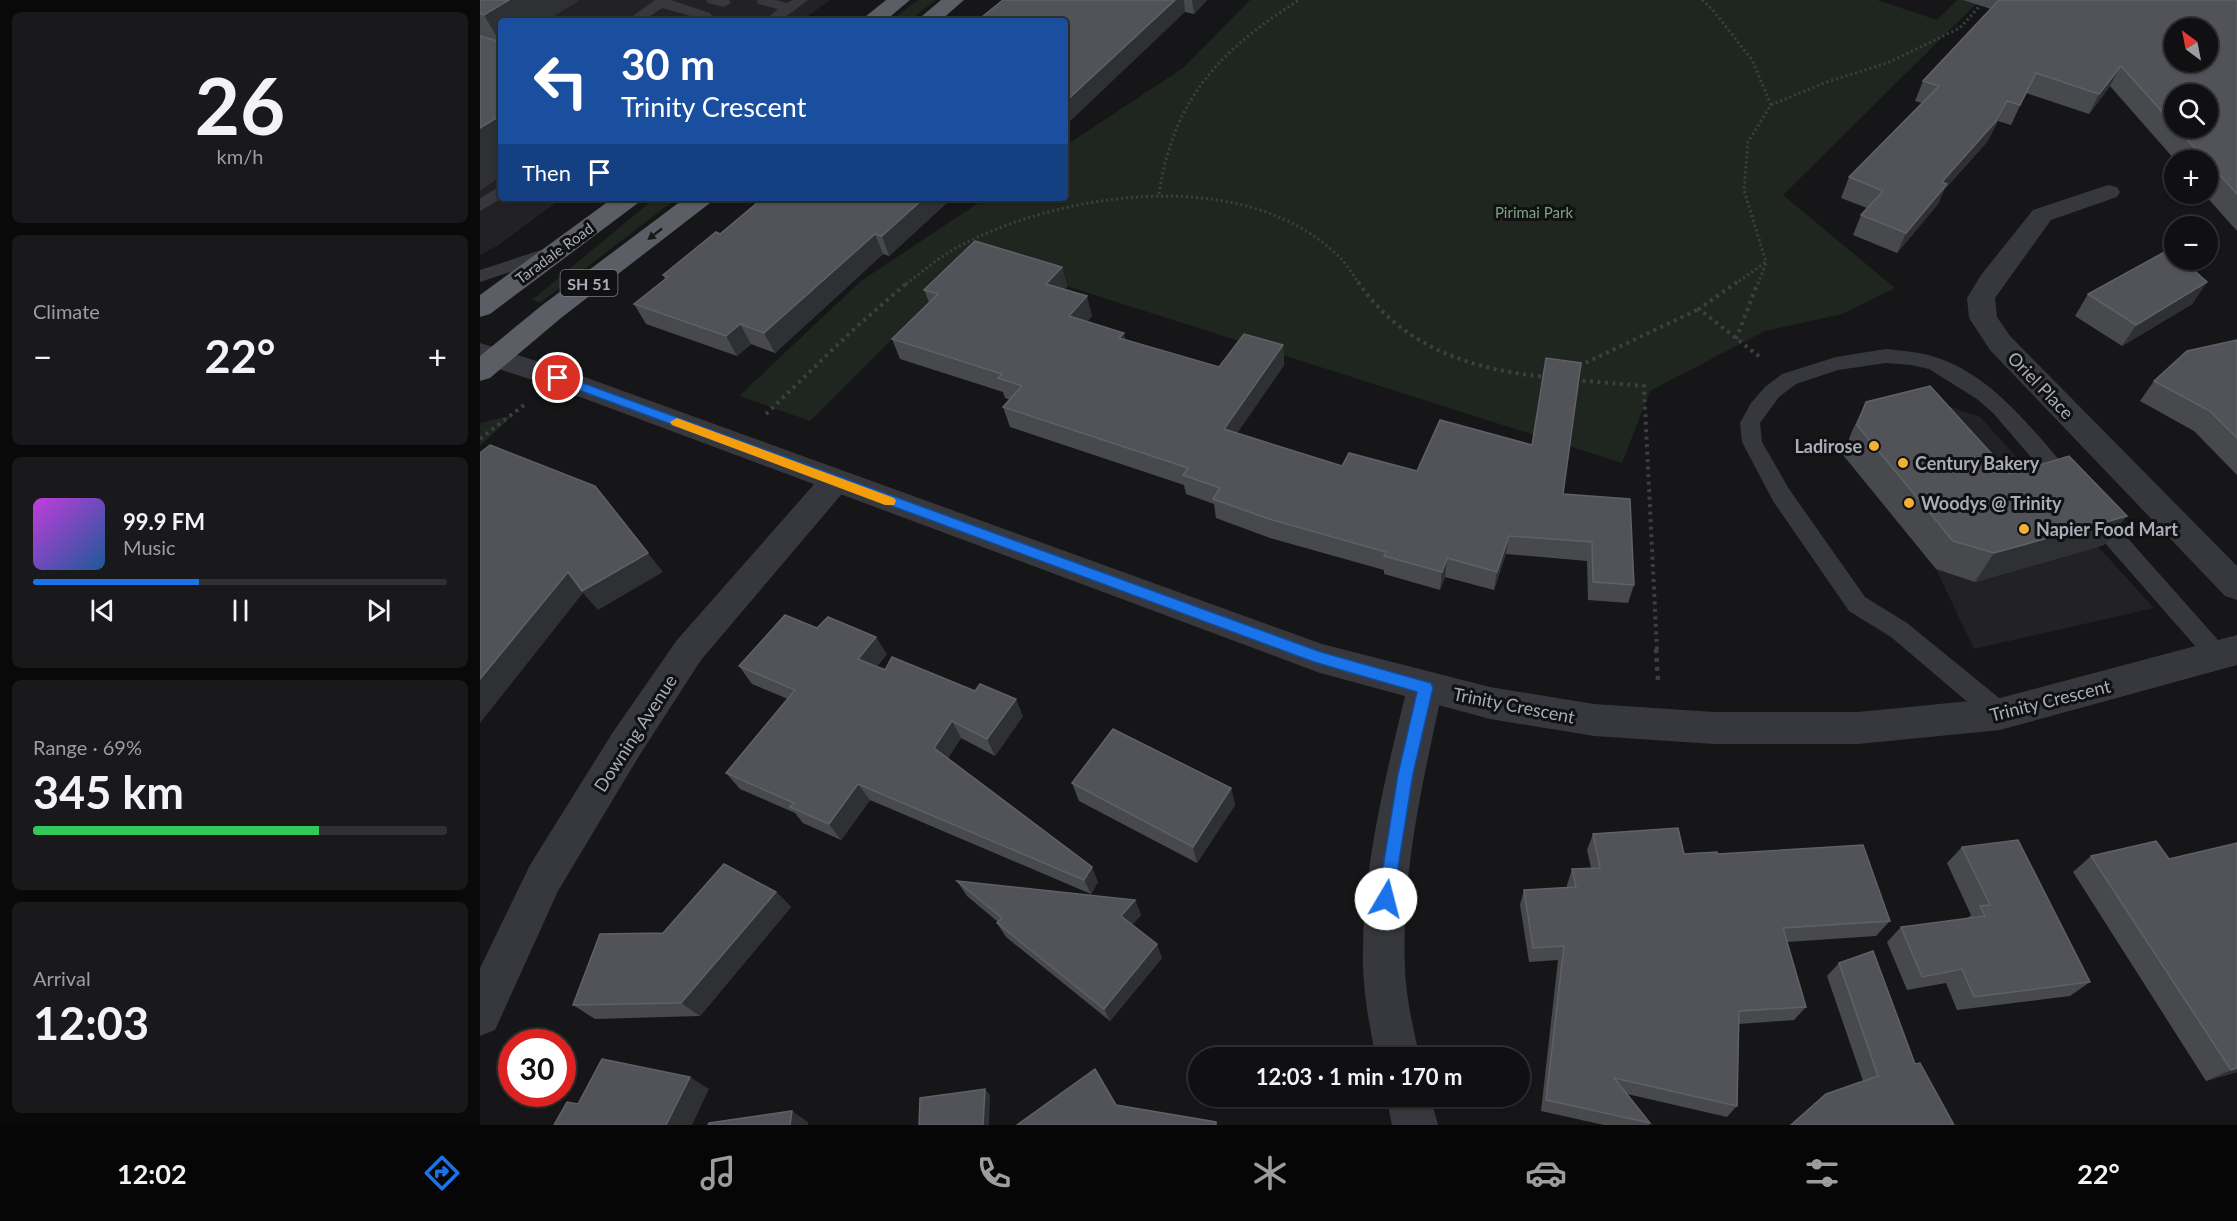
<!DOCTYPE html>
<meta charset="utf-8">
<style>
:root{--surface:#101012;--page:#19191b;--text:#f1f3f6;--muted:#9c9d9f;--line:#303032;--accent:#1a73e8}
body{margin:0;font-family:Lato,sans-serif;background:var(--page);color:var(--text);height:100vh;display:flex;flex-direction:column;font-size:22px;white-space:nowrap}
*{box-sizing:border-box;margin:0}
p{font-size:20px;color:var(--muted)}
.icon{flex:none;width:33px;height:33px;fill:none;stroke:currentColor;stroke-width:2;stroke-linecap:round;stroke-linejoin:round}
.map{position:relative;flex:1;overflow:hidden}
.side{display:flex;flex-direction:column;gap:12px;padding:12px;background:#09090a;width:480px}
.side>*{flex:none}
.top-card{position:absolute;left:18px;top:18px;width:570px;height:183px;border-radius:6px;box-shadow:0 2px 4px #0004,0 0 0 2px var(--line);background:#1a4fa0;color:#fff;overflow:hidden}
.needle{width:39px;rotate:328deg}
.fabs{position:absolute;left:1684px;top:18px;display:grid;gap:12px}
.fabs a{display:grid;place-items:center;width:54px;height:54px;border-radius:50%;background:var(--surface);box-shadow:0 2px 4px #0004,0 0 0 2px var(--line);font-size:30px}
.speed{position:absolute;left:18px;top:1029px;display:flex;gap:12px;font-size:30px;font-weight:700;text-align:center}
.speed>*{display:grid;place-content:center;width:78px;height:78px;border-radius:50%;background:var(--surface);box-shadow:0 2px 4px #0004,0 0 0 2px var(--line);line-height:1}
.speed .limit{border:9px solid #d22;background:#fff;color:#111}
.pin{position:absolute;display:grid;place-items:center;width:51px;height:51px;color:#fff;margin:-26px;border:3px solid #fff;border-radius:50%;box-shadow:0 2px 6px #0007}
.me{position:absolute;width:66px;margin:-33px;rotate:8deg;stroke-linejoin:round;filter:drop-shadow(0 0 4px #0008)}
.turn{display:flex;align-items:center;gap:21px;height:126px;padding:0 24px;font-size:27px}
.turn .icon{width:78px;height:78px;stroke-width:2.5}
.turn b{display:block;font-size:42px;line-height:51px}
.then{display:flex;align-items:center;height:57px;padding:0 24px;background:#0003;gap:12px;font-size:22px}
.big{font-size:45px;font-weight:700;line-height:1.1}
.side .tile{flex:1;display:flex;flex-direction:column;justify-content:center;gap:9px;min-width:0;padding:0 21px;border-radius:9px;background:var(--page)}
.side .dial{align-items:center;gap:0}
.dial b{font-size:78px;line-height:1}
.song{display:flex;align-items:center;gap:18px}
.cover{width:72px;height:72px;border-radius:9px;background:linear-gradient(135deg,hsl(290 70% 55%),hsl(210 70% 35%))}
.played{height:6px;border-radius:3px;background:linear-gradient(90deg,var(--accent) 40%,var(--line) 40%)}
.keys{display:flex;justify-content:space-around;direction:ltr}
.heat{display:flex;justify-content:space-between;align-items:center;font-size:33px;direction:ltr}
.charge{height:9px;border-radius:4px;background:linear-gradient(90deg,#34c759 69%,var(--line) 0)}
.trip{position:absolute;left:708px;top:1047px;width:342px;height:60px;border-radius:30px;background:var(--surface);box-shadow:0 2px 4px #0004,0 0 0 2px var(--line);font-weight:700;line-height:60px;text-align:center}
.menu{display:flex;height:96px;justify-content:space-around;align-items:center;background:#060607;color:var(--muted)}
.menu .icon{width:42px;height:42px}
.menu .on{color:var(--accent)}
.menu b{font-size:27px;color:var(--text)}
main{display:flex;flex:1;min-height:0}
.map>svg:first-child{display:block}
.built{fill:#222225}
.green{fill:#1e261f}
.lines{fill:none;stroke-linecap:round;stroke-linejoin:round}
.path-far2{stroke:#3d3f44;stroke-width:3;stroke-dasharray:2 3;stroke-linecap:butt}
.path-far1{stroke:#3d3f44;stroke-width:4;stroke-dasharray:3 4.5;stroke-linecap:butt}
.path{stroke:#3d3f44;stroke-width:4.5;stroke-dasharray:4 5;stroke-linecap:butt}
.service{fill:#37383d;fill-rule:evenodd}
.minor{fill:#37383d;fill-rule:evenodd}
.tertiary{fill:#37383d;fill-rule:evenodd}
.trunk{fill:#5b5e65;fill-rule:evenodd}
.wall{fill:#47494d;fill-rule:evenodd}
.shaded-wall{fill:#2f3033}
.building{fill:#525359;stroke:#5f6168;stroke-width:1.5;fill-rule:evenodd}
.oneway{fill:#18191b}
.route{fill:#1a73e8;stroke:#114b97;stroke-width:1.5}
.slow{fill:#f59e0b}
.poi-dot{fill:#f2b134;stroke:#111113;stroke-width:2}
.labels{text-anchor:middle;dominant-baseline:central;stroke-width:6;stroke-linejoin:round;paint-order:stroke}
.far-park-label{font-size:15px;fill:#7fa381;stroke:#111113}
.far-street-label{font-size:15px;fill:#a8adb8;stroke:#111113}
.shield{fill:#111113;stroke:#7b7e86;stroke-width:1.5}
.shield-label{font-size:16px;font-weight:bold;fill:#a8adb8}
.street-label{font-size:18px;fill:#a8adb8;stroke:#111113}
.poi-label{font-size:18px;font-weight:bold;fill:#a8adb8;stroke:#111113;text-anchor:start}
</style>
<main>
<section class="side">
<div class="tile dial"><b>26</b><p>km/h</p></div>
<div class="tile"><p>Climate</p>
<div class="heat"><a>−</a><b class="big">22°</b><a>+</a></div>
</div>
<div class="tile">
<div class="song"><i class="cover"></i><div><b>99.9 FM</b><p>Music</p></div></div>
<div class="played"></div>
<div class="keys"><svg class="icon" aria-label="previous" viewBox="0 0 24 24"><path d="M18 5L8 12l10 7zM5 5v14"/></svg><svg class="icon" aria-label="pause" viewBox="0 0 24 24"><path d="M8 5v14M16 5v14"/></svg><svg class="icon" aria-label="next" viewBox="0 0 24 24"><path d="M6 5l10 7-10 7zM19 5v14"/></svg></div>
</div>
<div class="tile"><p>Range · 69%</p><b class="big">345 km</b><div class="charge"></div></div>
<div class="tile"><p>Arrival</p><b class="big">12:03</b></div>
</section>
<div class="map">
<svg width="1757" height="1125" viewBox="0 0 1757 1125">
<rect width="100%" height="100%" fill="#161618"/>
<g class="built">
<path d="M0,0H350L321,21H21V198H82L17,246L0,255Z"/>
<path d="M1468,406L1500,417L1674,608L1494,649L1456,569L1412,515Z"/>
</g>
<g class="green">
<path d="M438,0H456L428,21H410Z"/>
<path d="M770,0H1397L1457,20L1477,0H1500L1303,195L1415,288L1362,314L1285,331L1170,391L1142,463L495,257L330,421L259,396L381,281L506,198H585V146L703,68Z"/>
<path d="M175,198H197L60,303L52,300Z"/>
<path d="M33,415L0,446V423Z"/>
</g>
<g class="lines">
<g class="path-far2">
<path d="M1222,0L1233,10L1272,60L1291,105"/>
<path d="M679,194C693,99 740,50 819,0"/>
<path d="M426,284C442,272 457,259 474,249C578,192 759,165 854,252C865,261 872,273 879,284"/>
<path d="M1255,284L1286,262L1264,190L1268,142L1291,105L1344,83L1407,63L1480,28L1505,0"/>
<path d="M1278,284L1286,263"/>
</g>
<g class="path-far1">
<path d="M878,282C923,348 993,370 1067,377"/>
<path d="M1257,282L1219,309L1280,357"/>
<path d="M1256,339L1278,282"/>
<path d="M1099,366L1219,309"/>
<path d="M1095,380L1164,386L1177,651"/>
<path d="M286,414L375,328L428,282"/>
<path d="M0,439L44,405"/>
</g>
<path class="path" d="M1176,649L1178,681"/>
<g class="service">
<path d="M175,0H191L230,13L232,16L225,20L182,8L163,21H146Z"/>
<path d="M226,0H249L251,3L244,7L228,3Z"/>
<path d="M277,0H296L307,3L312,0H328L300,21H284L298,9L278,4Z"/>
<path d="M21,186L22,198L0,211V198Z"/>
<path d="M76,245L82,247L85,251L82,255L0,282V270Z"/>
<path d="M1406,349C1424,351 1443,352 1461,359C1518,380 1557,436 1596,479L1599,485L1596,491L1588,493L1580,491L1513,413L1497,399L1449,369L1431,365L1406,363L1358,370L1316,384L1299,397L1280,423L1282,442L1309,489L1385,597L1427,623L1529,706L1532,714L1529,722L1520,725L1511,722L1411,637L1369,611L1293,501L1262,442L1260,423L1271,403L1285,387L1302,374L1356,357Z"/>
<path d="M1612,505L1620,507L1746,649L1750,656L1746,663L1738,666L1730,663L1604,519L1601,513L1604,507Z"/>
</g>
<g class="minor">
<path d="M1628,185L1637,187L1640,192L1637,197L1571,220L1515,298L1517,317L1530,336L1757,566V600L1745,596L1510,350L1489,318L1487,298L1501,275L1553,210Z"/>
<path d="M355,469L366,473L371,481L366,489L221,660L159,756L78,891L15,1030L0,1036V968L50,865L133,732L197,640L344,473Z"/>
<path d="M945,673L958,677L963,688C943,780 921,873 925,968C926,998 933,1028 940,1058H896C890,1028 884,998 883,967C881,872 905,779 927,688L932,677Z"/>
<path d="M906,1096H950L958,1125H912Z"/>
</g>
<path class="tertiary" d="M0,343L88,371L842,644L1010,687L1114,704L1234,712H1378L1520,698L1757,635V665L1520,730L1378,744H1234L1114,736L1010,719L840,673L68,385L0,363Z"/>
<g class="trunk">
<path d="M406,0H430L405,21H380Z"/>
<path d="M461,0H484L460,21H436Z"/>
<path d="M133,198H162L158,203L10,314L0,317V295Z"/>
<path d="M205,198H234L230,203L81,318L10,378L0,381V356L61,306Z"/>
</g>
</g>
<g class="wall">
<path d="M0,0L21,21V162L16,165L21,176L0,190Z"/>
<path d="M523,0H727L714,14L705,12L585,21Z"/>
<path d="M1483,0H1757V231L1724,194H1728V160H1695L1630,86L1609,114L1546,93L1531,125L1518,121L1507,142L1464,190L1458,204L1417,253L1373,235L1381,215L1387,208L1361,198L1369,177L1442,103L1435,101L1443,81L1511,9ZM1695,94L1728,128H1695Z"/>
<path d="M283,198H472L409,256L403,254L295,353L271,344L257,356L166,324L154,304L185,279L183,275L240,234Z"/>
<path d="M582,267L587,287L584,289L612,316L607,321L646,340L739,367L803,345L804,365L757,433L862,466L937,471L1083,494L1154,585L1148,603L1108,600L1107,561L1026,554L1014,590L965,577L960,590L904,574V570L790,538L736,518L734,504L706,494L704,485L530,427L523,407L530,400L525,398L523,392L420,359L412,339L449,302L444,290Z"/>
<path d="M1727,282L1712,304L1642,346L1595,316L1608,294Z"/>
<path d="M1757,340V475L1714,431L1660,401L1674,381Z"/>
<path d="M1386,402L1530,474L1624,545L1495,582L1456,569L1363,455L1372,431Z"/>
<path d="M337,628L407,654L397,666L543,716L515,756L481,738L468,758L618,882L611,894L390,800L361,840L323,823L315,813L260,789L246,773L308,699L272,684L259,666Z"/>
<path d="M592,783L751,788L755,805L717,863L599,801Z"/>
<path d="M1113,834L1204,854H1238L1410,921L1396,936L1307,942L1326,1007L1314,1020L1259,1024L1257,1106L1247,1117L1147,1094L1170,1123L1169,1125H1124L1061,1111L1078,960L1049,962L1040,905L1044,890L1087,887V885L1092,869L1111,868L1107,850Z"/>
<path d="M1482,847L1610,982L1590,996L1477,1010L1466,983L1427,990L1407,942L1421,927L1487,919L1491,915L1467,863Z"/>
<path d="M1611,856L1689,859L1757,1072L1726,1081L1593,872Z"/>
<path d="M477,881L655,900L661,915L652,925L682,958L630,1021L526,937L517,923L518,922L487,896Z"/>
<path d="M296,892L311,907L220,1016L115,1019L93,1005L183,933Z"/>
<path d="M1359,963L1435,1064L1474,1125H1310L1346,1094L1383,1081L1347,976Z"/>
</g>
<g class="shaded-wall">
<path d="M29,0H100L66,21H21V44L4,15Z"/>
<path d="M695,0H704L705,12L585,126V102Z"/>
<path d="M712,0H727L714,14Z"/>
<path d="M1641,66L1630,86L1609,114L1619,94Z"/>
<path d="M1527,101L1507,142L1464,190L1458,204L1417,253L1426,233L1462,182Z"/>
<path d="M21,115V162L16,165L21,172V176L0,190V128Z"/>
<path d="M444,198H472L409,256L402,236Z"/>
<path d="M395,234L403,254L295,353L284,333Z"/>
<path d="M582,267L587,287L571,304L566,284Z"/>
<path d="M1727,282L1712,304L1642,346L1656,325Z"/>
<path d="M607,296L612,316L594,336L589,316Z"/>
<path d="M260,324L271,344L257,356L246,336Z"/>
<path d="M644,333L648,352L639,338Z"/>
<path d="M803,345L804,365L747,448L744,429Z"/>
<path d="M1647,516L1624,545L1495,582L1514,553Z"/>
<path d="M1029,536L1026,554L1014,590L1017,572Z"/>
<path d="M168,553L183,572L118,610L103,593L0,723V679L88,572Z"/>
<path d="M967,558L965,577L960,590L962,572Z"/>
<path d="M396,637L407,654L389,676L378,659Z"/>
<path d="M536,699L543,716L515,756L507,739Z"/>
<path d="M472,721L481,738L464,764L454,748Z"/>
<path d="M378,784L390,800L361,840L349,824Z"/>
<path d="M751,788L755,805L717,863L713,847Z"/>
<path d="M612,867L618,882L611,894L604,880Z"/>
<path d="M296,892L311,907L220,1016L201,1003Z"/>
<path d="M655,900L661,915L647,931L641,916Z"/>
<path d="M677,944L682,958L630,1021L624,1009Z"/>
<path d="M1757,1068V1072L1726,1081L1751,1070Z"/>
<path d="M210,1077L229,1089L212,1125H186Z"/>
<path d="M505,1089L510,1095L509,1125H503Z"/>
<path d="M312,1111L328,1122V1125H310Z"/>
</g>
<g class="building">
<path d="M0,0H29L4,15L0,14Z"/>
<path d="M523,0H695L585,102V21H497Z"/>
<path d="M1519,0H1757V194L1728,162V160H1726L1696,128H1728V94H1695V126L1641,66L1619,94L1556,73L1540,105L1527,101L1516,121L1462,182L1467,184L1426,233L1381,215L1403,191L1369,177L1459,86L1443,81ZM1695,28H1728V62H1695Z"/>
<path d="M0,36L21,42V115L0,128Z"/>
<path d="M283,198H444L402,236L395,234L284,333L260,324L246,336L154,304L188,277L183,275L236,232L240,234Z"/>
<path d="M495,241L582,267L566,284L607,296L589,316L644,333L639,338L739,367L764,334L803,345L744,429L862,466L869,453L937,471L960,420L1052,445L1066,358L1101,363L1083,494L1150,499L1154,585L1113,582L1112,542L1029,536L1017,572L967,558L962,572L904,556L906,552L789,519L733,499L740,488L703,475L708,468L523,407L542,386L518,378L522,374L412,339L458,294L444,290Z"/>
<path d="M1690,249L1695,254V260H1702L1727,282L1656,325L1608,294Z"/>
<path d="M1757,340V438L1730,411L1674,381L1707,351Z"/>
<path d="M1450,386L1530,474L1589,456L1647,516L1514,553L1473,541L1377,425L1386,402Z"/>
<path d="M10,445L115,486L168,553L102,591L88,572L0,679V453Z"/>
<path d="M305,615L337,628L348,617L396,637L378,659L405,670L412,657L495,691L500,684L536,699L507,739L472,721L454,748L612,867L604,880L378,784L349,824L310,807L314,803L246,773L315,690L259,666Z"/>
<path d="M633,729L751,788L713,847L592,783Z"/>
<path d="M1198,828L1204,854L1237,852L1238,854L1383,845L1410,921L1303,928L1326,1007L1259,1011L1257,1106L1134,1078L1170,1123L1066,1100L1084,946L1053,948L1044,890L1096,887L1092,869L1120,868L1113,834Z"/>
<path d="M1538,840L1610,982L1494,997L1482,969L1442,977L1421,927L1505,916L1500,906L1510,905L1482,847Z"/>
<path d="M1676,841L1689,859L1757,843V1068L1751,1070L1611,856Z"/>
<path d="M244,864L296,892L201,1003L93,1005L120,934L183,933Z"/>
<path d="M477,881L655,900L641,916L677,944L624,1009L517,923L522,918Z"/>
<path d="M1393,951L1435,1064L1440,1063L1474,1125H1311L1346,1094L1398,1076L1359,963Z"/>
<path d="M122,1059L210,1077L186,1125H74L87,1102L98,1104Z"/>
<path d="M615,1069L636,1105L736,1122V1125H537Z"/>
<path d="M505,1089L503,1125H439L440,1098Z"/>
<path d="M312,1111L310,1125H228L229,1123Z"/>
</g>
<defs><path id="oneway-solid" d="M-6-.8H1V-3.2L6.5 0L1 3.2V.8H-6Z" transform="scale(1.5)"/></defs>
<use class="oneway" href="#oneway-solid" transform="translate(175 234) rotate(142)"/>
<path class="route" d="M78,374L841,652L951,683L953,688L933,774L912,905L906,907L900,905L898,899L918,774L937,692L834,662L74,381V375Z"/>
<path class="slow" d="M197,418L414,498L416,501L414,505H405L192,425L190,422Z"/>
<g class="poi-dot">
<circle cx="1394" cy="446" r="6"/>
<circle cx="1423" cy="463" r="6"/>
<circle cx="1429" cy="503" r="6"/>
<circle cx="1544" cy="529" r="6"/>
</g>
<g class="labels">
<g class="far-park-label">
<text x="1054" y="212">Pirimai Park</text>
</g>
<g class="far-street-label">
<text transform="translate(74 253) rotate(-36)">Taradale Road</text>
</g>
<rect class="shield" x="80.5" y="270" width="57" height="26" rx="4.5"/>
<g class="shield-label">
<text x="109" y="283">SH 51</text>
</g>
<g class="street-label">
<text transform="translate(1561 385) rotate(46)">Oriel Place</text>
<text transform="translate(1570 700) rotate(-14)">Trinity Crescent</text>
<text transform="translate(1034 705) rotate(11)">Trinity Crescent</text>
<text transform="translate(155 733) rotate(-57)">Downing Avenue</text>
</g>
<g class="poi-label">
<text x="1382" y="446" text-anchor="end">Ladirose</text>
<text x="1435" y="463">Century Bakery</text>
<text x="1441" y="503">Woodys @ Trinity</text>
<text x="1556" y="529">Napier Food Mart</text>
</g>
</g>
</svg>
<div class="fabs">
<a><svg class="needle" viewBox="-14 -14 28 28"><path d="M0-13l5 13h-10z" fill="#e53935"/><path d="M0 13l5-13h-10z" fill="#9c9d9f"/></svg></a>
<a><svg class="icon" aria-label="search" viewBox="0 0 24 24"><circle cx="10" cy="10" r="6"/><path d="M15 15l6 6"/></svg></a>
<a>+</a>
<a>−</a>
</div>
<div class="speed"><div class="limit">30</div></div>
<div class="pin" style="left:78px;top:378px;background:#d93025"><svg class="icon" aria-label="arrive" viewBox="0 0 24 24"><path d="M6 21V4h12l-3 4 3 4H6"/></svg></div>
<svg class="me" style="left:906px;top:899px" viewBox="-20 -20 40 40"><circle r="19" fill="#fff"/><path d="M0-13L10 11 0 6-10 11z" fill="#1a73e8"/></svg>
<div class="trip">12:03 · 1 min · 170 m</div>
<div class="top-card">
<div class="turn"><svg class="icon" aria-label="left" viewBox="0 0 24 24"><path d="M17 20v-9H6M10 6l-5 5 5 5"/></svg><div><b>30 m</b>Trinity Crescent</div></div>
<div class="then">Then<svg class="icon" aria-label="arrive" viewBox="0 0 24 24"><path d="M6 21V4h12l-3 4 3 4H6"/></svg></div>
</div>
</div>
</main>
<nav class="menu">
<b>12:02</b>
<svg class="icon on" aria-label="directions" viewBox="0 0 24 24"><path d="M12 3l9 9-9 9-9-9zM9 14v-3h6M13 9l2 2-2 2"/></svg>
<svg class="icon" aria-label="music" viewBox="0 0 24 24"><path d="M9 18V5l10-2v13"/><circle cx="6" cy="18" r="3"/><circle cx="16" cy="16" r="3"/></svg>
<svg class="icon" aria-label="phone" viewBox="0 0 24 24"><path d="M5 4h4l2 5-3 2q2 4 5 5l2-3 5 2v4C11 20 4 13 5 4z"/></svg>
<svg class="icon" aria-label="climate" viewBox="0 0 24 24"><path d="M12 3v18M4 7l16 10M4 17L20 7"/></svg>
<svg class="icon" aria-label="car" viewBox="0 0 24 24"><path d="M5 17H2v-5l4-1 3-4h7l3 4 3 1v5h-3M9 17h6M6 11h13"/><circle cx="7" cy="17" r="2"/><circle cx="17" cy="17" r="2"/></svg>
<svg class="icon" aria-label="filters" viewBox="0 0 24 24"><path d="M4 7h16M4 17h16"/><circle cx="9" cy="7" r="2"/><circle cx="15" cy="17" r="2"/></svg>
<b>22°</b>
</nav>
